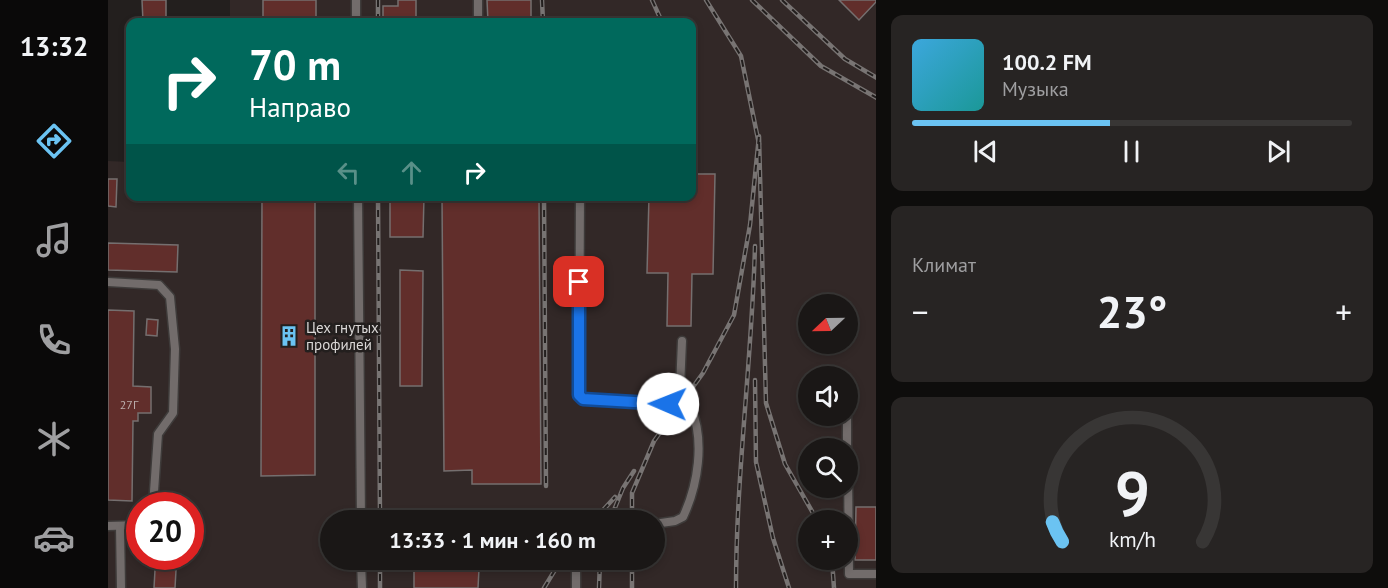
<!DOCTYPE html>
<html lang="ru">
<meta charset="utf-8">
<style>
:root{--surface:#1a1716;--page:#272423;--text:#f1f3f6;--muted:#9f9fa1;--line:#383635;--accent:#6bc3f2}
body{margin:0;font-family:"PT Sans",sans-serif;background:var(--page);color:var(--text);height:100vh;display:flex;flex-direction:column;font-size:22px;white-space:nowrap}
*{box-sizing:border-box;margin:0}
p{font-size:20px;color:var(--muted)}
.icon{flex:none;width:33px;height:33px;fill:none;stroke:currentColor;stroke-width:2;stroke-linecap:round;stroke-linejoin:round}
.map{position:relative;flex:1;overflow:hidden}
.panel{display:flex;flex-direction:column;gap:15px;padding:15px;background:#0e0d0c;width:512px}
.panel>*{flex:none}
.top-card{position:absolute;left:18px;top:18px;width:570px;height:183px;border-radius:12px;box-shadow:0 3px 9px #0003,0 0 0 2px var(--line);background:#00695c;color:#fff;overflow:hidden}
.needle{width:39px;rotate:248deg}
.fabs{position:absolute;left:690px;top:294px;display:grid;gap:12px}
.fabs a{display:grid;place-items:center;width:60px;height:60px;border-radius:50%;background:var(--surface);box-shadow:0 3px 9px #0003,0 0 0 2px var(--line);font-size:30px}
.speed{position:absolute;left:18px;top:492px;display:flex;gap:12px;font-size:30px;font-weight:700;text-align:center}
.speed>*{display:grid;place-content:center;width:78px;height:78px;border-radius:50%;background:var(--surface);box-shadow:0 3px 9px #0003,0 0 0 2px var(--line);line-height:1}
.speed .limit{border:9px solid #d22;background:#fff;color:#111}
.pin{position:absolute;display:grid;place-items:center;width:51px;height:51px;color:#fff;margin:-26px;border-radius:12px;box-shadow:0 3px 9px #0006}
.me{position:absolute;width:66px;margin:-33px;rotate:271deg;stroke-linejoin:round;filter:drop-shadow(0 0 4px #0008)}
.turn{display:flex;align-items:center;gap:21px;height:126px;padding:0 24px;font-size:27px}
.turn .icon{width:78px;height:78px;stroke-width:2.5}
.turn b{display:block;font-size:42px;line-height:51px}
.lanes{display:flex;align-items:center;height:57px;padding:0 24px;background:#0003;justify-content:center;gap:30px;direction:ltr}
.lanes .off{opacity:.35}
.big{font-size:45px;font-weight:700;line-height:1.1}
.panel .widget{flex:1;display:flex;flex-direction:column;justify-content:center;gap:9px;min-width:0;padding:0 21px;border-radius:12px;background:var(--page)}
.panel .dial{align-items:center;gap:0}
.dial svg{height:156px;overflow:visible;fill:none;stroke:var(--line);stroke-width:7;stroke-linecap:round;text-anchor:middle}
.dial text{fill:var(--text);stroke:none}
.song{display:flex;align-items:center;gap:18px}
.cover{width:72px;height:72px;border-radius:9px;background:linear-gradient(135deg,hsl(200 70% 55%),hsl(180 70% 35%))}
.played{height:6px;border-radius:3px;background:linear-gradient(90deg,var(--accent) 45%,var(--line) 45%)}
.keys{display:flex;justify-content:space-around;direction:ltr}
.heat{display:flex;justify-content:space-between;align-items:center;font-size:33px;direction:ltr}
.trip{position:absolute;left:212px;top:510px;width:345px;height:60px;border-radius:30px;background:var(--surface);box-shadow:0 3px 9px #0003,0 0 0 2px var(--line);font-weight:700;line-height:60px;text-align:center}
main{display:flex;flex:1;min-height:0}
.menu{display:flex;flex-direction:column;width:108px;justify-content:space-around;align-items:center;background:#0a0909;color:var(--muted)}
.menu .icon{width:42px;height:42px}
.menu .current{color:var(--accent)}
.menu b{font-size:27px;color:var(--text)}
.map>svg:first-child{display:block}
.built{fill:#322827;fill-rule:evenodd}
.building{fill:#612e2b;stroke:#756f6f;stroke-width:1.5}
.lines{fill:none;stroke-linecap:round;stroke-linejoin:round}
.minor-casing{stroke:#3e3b3a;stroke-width:11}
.minor{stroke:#726c6b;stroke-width:8}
.rail-casing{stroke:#787473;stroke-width:4.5}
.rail{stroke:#231f1e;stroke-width:2;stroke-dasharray:7;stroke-linecap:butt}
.route-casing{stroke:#114b97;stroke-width:15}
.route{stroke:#1a73e8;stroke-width:10}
.labels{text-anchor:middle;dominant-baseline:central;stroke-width:5;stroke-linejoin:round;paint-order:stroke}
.number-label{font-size:12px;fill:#bcaeac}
.poi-label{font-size:15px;fill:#dbd8d7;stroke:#231f1e;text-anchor:start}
</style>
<main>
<nav class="menu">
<b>13:32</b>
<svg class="icon current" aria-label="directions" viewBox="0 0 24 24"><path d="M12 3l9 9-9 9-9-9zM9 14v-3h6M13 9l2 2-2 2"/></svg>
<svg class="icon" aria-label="music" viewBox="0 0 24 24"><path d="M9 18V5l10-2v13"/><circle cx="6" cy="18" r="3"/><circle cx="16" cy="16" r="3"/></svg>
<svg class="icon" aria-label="phone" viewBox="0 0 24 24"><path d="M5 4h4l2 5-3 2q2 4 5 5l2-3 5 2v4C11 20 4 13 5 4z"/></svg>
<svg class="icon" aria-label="climate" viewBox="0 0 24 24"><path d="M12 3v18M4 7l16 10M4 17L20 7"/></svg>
<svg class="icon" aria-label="car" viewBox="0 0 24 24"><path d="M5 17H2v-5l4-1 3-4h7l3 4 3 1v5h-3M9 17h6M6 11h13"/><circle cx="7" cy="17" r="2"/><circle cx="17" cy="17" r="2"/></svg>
</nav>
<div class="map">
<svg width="769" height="588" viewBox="0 0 769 588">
<rect width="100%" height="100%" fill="#231f1e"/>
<path class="built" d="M122,0H768V588H0V161L22,162V196H584V22H122ZM700,304H740V344H700ZM700,376H740V416H700ZM700,448H740V488H700ZM32,506H82V556H32ZM222,520H546V560H222ZM700,520H740V560H700Z"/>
<g class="building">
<path d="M34,0H58V22H35Z"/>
<rect x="155" y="0" width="53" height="22"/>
<path d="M290,0H308V22H275V6H290Z"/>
<path d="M379,0H423V22H380Z"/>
<path d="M731,0H768V2L751,20Z"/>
<path d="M584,174H607L605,274H584L583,326H559L560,273H539L541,196H584Z"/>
<path d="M0,179H9L8,207L0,206Z"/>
<path d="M154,196H207V475L153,476Z"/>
<path d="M282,196H316L315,237H282Z"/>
<path d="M334,196H431L433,484H364V470L336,471Z"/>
<path d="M0,243L70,245L69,272L0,270Z"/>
<path d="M292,270L315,271L314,386H292Z"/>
<path d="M0,310L26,311L25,386L43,387V413H30V421H25L24,501L0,500Z"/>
<path d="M39,319L50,320L49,336L38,335Z"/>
<path d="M748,507H768V560H747Z"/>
<path d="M306,568L371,569L370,588H306Z"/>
<path d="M47,570H68L67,588H46Z"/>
</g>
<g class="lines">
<g class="minor-casing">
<g id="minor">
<path d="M248,0V22"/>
<path d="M370,0V22"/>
<path d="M250,196L253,520"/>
<path d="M472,196L471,395L475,399L560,404L570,395L572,388L574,341"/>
<path d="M0,282L51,285L62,297L67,349L65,413L50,434L45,506"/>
<path d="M739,416V448"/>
<path d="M740,464L741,574H769"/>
<path d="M546,524L567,521L575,517C590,485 597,441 583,408L560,404"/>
<path d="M0,526L32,525"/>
<path d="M12,526L13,588"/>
<path d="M253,560L254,588"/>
<path d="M468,588V560"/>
</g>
</g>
<use href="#minor" class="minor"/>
<g class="rail-casing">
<g id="rail">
<path d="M270,0V22"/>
<path d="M434,0L435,22"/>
<path d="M544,0L554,22"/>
<path d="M598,0L633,56L651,144"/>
<path d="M644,0L713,66L769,98"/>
<path d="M674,0L737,59L769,78"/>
<path d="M270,196L272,520"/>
<path d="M436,196L438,486"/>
<path d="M647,380L648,462L665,538L681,588"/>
<path d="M486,520L507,497"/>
<path d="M502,520L515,488L526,471"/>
<path d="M524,520V493L546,441L595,373L626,315L642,225L651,136L658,403L677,464L709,520"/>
<path d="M272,560V588"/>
<path d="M524,560V588"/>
<path d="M724,560L726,588"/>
<path d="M436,588L453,560"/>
<path d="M491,588L492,560"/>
<path d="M628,588C628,474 644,360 647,246"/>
</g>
</g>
<use href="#rail" class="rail"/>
</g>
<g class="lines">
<g class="route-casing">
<path id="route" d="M471,282V395L475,399L560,404"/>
</g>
<use href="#route" class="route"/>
</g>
<defs>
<g id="building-bare" transform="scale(1.62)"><path d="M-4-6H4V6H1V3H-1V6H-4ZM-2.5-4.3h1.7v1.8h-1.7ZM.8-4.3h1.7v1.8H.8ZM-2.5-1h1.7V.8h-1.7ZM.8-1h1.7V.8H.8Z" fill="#6bc3f2" stroke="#231f1e" stroke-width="2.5" paint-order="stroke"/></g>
</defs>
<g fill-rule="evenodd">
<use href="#building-bare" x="181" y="336"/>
</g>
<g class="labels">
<g class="number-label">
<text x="21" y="404">27Г</text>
</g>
<g class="poi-label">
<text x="198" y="327">Цех гнутых<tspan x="198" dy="17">профилей</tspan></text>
</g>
</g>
</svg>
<div class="fabs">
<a><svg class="needle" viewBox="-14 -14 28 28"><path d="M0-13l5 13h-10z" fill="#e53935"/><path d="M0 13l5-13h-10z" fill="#9f9fa1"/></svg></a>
<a><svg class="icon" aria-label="sound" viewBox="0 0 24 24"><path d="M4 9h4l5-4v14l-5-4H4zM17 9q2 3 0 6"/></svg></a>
<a><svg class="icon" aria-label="search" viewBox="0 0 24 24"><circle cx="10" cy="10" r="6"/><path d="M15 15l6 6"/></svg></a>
<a>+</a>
</div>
<div class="speed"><div class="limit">20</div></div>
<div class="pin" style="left:471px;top:282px;background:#d93025"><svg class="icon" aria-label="arrive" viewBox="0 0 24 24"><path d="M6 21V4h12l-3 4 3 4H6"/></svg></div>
<svg class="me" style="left:560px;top:404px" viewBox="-20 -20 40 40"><circle r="19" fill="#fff"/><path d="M0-13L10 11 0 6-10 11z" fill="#1a73e8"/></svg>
<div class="trip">13:33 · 1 мин · 160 m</div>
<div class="top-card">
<div class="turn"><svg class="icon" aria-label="right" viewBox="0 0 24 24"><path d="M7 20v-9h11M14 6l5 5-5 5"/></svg><div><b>70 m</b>Направо</div></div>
<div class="lanes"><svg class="icon off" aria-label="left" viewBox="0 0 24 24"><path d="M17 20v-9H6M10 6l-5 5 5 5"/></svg><svg class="icon off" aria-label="ahead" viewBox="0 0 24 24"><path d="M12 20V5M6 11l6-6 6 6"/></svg><svg class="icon" aria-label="right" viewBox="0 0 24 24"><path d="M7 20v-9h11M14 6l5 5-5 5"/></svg></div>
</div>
</div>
<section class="panel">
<div class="widget">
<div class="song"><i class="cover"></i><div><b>100.2 FM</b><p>Музыка</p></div></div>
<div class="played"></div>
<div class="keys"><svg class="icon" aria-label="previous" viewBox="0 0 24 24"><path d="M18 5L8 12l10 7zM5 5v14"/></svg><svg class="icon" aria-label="pause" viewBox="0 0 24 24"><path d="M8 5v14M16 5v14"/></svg><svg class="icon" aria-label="next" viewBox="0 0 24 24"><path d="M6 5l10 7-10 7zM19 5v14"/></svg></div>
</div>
<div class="widget"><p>Климат</p>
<div class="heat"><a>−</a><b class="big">23°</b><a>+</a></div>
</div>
<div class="widget dial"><svg viewBox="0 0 100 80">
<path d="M14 69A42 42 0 1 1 86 69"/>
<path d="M14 69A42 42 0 0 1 9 59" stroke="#6bc3f2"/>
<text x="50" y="56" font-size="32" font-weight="700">9</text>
<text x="50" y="72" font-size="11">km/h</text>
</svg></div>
</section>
</main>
